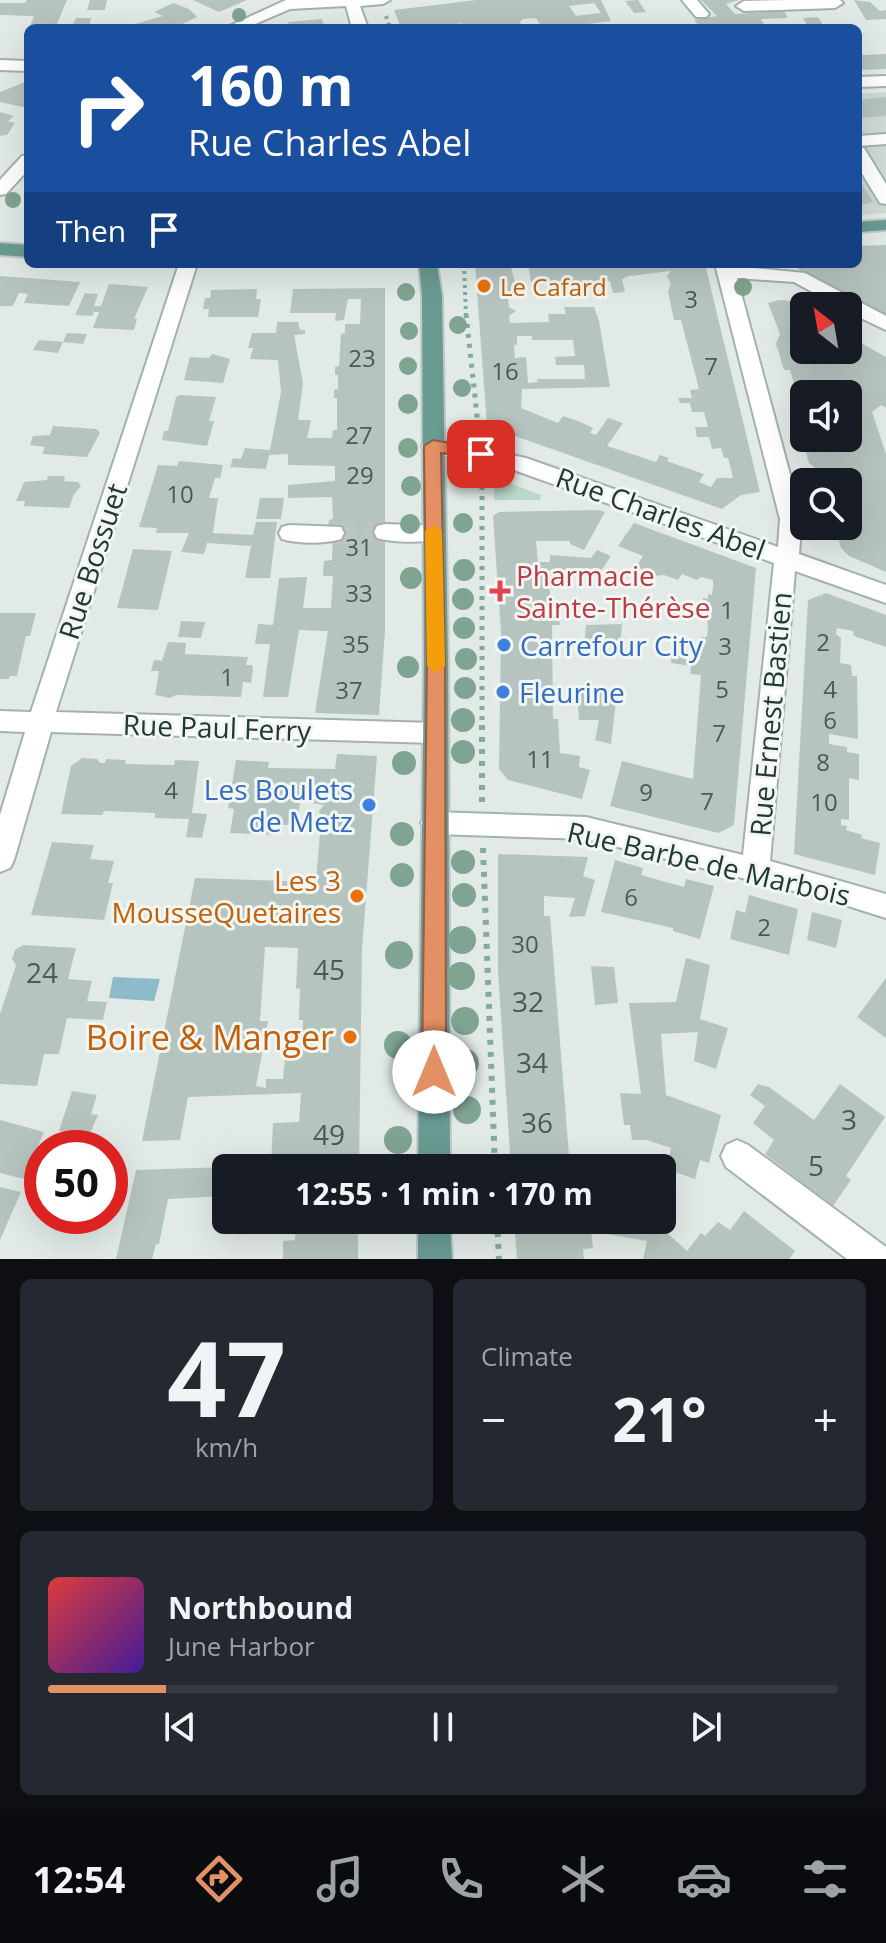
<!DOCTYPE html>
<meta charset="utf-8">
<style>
:root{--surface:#171b24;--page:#242831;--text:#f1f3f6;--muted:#9ea1a6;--line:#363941;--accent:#e49065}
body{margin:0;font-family:"Open Sans",sans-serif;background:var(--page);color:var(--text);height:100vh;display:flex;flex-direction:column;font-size:30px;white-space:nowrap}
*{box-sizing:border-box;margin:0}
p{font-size:26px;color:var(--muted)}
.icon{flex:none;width:44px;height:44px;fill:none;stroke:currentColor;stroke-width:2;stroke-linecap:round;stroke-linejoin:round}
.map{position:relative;height:1259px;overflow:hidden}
.drawer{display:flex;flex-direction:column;gap:20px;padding:20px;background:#0d0f14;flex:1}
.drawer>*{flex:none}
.guide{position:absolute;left:24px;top:24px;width:838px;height:244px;border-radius:12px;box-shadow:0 8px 32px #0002;background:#1a4fa0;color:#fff;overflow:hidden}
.needle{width:52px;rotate:329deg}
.fabs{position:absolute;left:790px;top:292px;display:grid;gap:16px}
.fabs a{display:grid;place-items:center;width:72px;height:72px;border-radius:12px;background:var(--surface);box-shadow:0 8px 32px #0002;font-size:40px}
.speed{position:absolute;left:24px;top:1130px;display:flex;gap:16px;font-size:40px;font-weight:700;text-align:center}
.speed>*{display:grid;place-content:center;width:104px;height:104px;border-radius:50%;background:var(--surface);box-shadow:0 8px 32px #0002;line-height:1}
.speed .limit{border:12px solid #d22;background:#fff;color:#111}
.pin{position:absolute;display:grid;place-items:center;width:68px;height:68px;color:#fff;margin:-34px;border-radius:16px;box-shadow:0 4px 12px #0006}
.me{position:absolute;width:88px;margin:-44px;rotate:0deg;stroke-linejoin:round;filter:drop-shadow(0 0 6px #0008)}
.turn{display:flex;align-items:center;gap:28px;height:168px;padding:0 32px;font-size:36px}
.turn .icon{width:104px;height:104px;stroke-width:2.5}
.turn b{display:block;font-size:56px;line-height:68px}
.then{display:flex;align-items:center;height:76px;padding:0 32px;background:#0003;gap:16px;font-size:30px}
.big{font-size:60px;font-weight:700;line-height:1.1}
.drawer .card{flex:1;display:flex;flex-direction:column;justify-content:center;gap:12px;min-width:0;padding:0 28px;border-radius:12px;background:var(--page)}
.drawer .dial{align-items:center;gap:0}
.dial b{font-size:104px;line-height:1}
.song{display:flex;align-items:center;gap:24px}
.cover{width:96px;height:96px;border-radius:12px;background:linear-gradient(135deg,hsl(0 70% 55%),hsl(260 70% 35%))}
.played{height:8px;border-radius:4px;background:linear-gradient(90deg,var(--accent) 15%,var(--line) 15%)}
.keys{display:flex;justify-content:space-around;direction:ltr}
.heat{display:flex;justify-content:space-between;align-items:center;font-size:44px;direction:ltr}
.drawer .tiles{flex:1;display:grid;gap:20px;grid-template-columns:1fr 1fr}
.card:last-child{grid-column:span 2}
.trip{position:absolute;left:212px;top:1154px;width:464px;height:80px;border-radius:12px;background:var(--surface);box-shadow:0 8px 32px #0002;font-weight:700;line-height:80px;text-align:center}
.menu{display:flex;height:128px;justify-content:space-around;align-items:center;background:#090b0e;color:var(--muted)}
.menu .icon{width:56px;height:56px}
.menu .selected{color:var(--accent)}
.menu b{font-size:36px;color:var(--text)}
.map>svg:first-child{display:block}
.built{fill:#cfd9d6}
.green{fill:#bbd9c6}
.water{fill:#8ebbca}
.building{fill:#b6c4c0;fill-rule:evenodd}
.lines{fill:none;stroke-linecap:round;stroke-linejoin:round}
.minor-tunnel{stroke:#bbc6c3;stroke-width:22;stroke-dasharray:22 11;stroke-linecap:butt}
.minor-casing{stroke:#a4b1ad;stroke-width:4}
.major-casing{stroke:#c1c7c6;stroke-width:4}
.path-far2{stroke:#84aaa2;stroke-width:4;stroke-dasharray:3 4;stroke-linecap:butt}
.path-far1{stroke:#84aaa2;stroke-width:5;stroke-dasharray:4 6;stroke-linecap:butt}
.path{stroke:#84aaa2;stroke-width:6;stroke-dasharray:5 7;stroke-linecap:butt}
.minor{fill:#fff;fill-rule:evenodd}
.major{fill:#699b93;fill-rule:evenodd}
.tree{fill:#80a492}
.route{fill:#e49065;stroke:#945e42;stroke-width:2}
.slow{fill:#f59e0b}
.food-dot{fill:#e8710a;stroke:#f1f7f4;stroke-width:3}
.health-dot{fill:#e0444e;stroke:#f1f7f4;stroke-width:3}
.shop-dot{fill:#3f7fe0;stroke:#f1f7f4;stroke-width:3}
.labels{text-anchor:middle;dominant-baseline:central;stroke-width:6;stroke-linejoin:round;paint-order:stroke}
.far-food-label{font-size:24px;fill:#c56008;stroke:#f1f7f4;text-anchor:start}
.number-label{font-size:24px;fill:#485b58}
.street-label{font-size:28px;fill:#233835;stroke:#f1f7f4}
.health-label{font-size:28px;fill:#be3a42;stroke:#f1f7f4;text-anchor:start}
.shop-label{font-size:28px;fill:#366cbe;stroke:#f1f7f4;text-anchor:start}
.food-label{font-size:28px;fill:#c56008;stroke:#f1f7f4;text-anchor:end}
.near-number-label{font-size:28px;fill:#485b58}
.near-food-label{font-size:34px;fill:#c56008;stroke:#f1f7f4;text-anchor:end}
</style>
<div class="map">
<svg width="886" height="1259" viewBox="0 0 886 1259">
<rect width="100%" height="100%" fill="#e1eae6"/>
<path class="built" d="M886,92V213L858,215V94Z"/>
<path class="green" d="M509,483L541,495L540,500H494V484Z"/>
<path class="water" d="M113,977L160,979L154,1001L109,998Z"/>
<g class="building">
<path d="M27,0H67L56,26H30L34,16L0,15V3H25Z"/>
<path d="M90,0H107L105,10H87Z"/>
<path d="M193,0H247L219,12Z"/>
<path d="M476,0H601L611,21L582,25L584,28H542L536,18L523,19L520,22L523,28H492L484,24L463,27L462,23L444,28H401L394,10ZM594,3L601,13L576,16L569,6Z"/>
<path d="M638,0L646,12L634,13L625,1Z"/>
<path d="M701,0H739L726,4L735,14L784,11L788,18L761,19L766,28H701L694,20L717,16Z"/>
<path d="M854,0L870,2L880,11L886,10V19L866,20Z"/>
<path d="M173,3L189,9L197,17L174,28L128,26L163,16L154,12Z"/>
<path d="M818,17L825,28H809L803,18Z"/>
<path d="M76,18H91L89,28H71Z"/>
<path d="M322,19L325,28H290L288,22Z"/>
<path d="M861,51L863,55L886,54V69L858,70V52Z"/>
<path d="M28,81V108L0,102V92Z"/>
<path d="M886,97V116L858,118V100Z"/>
<path d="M0,112L14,116L8,121L15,123L7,135L0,136Z"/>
<path d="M858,179L873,201L868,204L858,205Z"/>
<path d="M886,245V315L789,264H858V246Z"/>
<path d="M475,264H510L515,282L512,283L513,299H508L509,307L516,311L509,316L510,323L549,322L548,314H566L564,307H594L599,321L610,387L522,389L521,408L558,423L563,416L578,421L593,428L590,433L596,435L608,418L623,423L607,446L656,462L660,455L669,458L667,461L704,474L699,482L711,487L717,478H733L728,458H724L721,448L712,449L709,437H697L695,427H708L704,412H692L690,403H680L678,398H692L690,390L699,389L681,320H674L668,292L671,284L667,276L671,271L629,276L622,279L625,292L613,293L610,281L573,284L568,281L531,282L528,264H705L760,492L741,495L722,509L487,426ZM532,336V340H573L575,356L555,357L556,365H584L585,379H537L538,382L528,383L526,357L515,358L514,346L517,344V336Z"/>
<path d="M0,276L27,278L80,282L69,306L24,303L28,294L19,293L13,306H0Z"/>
<path d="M109,284L148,287L134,319H137L134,330L93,328L99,312H94L92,316L75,315L85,293L98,294L94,306H101Z"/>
<path d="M385,288V630L379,715L315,713L328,631L299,630L288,697H263L270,644H255L258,624L273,625L279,578L307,577L303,608H331L333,576H323L324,561L332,560L333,531L328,529L329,520L333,519L332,497L288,498V485L335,481V466L288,465V454L269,455L266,469L230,467L233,458L241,459L245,448L270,450L281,392L278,360L250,359L253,348H248L252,333H276L277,322H298L300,330H305V334L294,335L303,383L298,420H311L307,438H332L333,430H337V398H334V390L338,389V375H335V367L339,366L341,334L345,333V324H360L361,299H348L344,320L335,321L336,313H290L293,289Z"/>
<path d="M257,289L256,299H261L258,317H208L209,309H203L205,298H210L211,290Z"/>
<path d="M779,300L792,301L804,309V350H848V336L886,357V408L881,405L872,412L886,454V572L849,556L841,548L835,526H848V482H822L819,471L809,463L805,449L808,445L806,438H848V394H804V416L792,389L794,384L790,370H784L776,344L780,334L768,303Z"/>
<path d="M67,333L87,334L83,344L63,342Z"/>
<path d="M39,340L63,342L58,353L33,350Z"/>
<path d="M212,354L230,359L223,383L184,380L190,357L209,358Z"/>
<path d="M180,395L216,397L209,421H214L207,446L162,440L164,431H168L176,397Z"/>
<path d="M53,426L96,429L100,433L87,457L42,454L45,447L30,445L33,436L50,435Z"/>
<path d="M179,461L223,465L220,478H215L209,498H218L213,533L253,535L256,522H277L270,578H245L251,546L207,543L204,554L181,552L189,533H156L157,528L139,527L158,465L177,466Z"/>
<path d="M48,476H65L64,481L78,482L81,486L74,494L69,508L24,506L25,501H16L24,482L47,480Z"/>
<path d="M260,498H284L281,519H256Z"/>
<path d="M598,510L605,512L584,550L570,544V541H536L538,562H550V555L591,558L597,550L611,556L599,574L585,569L554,572L555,585H549L552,611H558L560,625H552L553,719H558L560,753L580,756L579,767L590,770L582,799L508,780L499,769L501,632L493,516L499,512Z"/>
<path d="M634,523L756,568L734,825L718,833L610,806L622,761L693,779L701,675L690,674L691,666L671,663L672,652L700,660L701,637H707L708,627L707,619L700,617L703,598L708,599V594L712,595L713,587V580L701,577L697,580L682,574L678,580L664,575L653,576L647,574L649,571L636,567L643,556L618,546Z"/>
<path d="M133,549L172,551L158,610L117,608Z"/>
<path d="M826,593L886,615V647L854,636L853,631L837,628L836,634L841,638L840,663L851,665L852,676H857L858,739L829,734V744L847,747V752L859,754V780L849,778V820L841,819V825L847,826L846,830L862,835L861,838L880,843L875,875L794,854L808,600Z"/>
<path d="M0,613H36L30,636H26L17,676H10L9,679H0Z"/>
<path d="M181,621L205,622L201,638L178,637Z"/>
<path d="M622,624L620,646L584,645L586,625Z"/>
<path d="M168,642L186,643L185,654L248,657L246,665H252L253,670L251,683L243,682L241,697L176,695L170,698L155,695L159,671H151L154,660L162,661Z"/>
<path d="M577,691L617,693L611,744L595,740L599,720H579Z"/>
<path d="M337,754L377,756L362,949L359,1168H263L271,1165L273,1123L299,1122L301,1093L188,1097L180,1140L142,1141L195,878L316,882L321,820L319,811L324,805L300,801L297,825H280L278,835L230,833L234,809L228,808L236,760L269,762L268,768L335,769ZM265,947L298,948L296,989L300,988L299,1020H303L302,1049H286L283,1079H266V1088L256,1086L268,1021H260Z"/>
<path d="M82,758L97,759L100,763H105L106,759L126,760L125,764L174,765L175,760L199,761L192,813L207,814L202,838L186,837L189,819L155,818V813L104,811L102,815L61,814L71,766Z"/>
<path d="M52,842L94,845L90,859L114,861L108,883H113L104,920L31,915Z"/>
<path d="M498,854L588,857L583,876L595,880L585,916L569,917L575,898L544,896V916H550L570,1168H511L498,972Z"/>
<path d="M615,860L643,868L641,875L684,887L686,879L714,886L700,939L673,931V928L601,912Z"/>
<path d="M749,895L798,909L789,955L730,939L736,910L745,913Z"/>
<path d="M812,912L842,920L836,948L807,940Z"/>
<path d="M23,945L76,948L68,979L92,981L87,1001L107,1002L103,1020L67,1018L59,1054H44L37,1086L0,1084V1014L16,965L12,959L15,950Z"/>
<path d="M686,958L710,965L700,1019L728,1028L716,1069L694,1061L698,1032L661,1034L666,1095L721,1115L709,1163L700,1160L695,1179L666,1169L671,1148L647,1140H632L630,1125H624L620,1093L641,1094L629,1003L676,1002Z"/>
<path d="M591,966L614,967L618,1003L595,1005Z"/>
<path d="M886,978V1038L857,1017Z"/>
<path d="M758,1084L769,1087L814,1120L840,1084L885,1117L846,1176L851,1180L833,1206L765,1154L774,1140L753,1123L765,1106L750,1095Z"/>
<path d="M72,1091L97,1095L91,1114L98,1115L89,1136L59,1131Z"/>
<path d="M0,1120L44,1132L24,1179L0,1173Z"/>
<path d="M226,1167V1196L168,1199L159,1244H156L152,1259H116L136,1170Z"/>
<path d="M0,1187L21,1192L0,1240Z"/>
<path d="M744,1211L795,1251L789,1259H643L647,1241L607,1234L612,1220H653L687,1251L701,1233L705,1236L718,1222L730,1230Z"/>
<path d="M296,1220H358V1259H283V1241L295,1240Z"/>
<path d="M514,1220H581L583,1231L591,1230L593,1248L583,1249L584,1259H517Z"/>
</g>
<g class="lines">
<path class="minor-tunnel" d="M333,533L385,532"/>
<g class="minor-casing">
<g id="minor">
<path d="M286,0H390L383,4L360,6L368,28H352L346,6L290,9L246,28H225Z"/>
<path d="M682,0H697L709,14L706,17H696Z"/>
<path d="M789,0H840L843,3L835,8L744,11L736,6L744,1Z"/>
<path d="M0,60L28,61V71L0,70Z"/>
<path d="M886,76V86L858,87V77Z"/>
<path d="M886,134V144L858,146V136Z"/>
<path d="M858,147L864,148L886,184V204L880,203L858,167Z"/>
<path d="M28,155V170L6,194L0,195V180L22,156Z"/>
<path d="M179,264H197L56,712L434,723L443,726L447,733L443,740L434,743L51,732L14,860L10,868L0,872V815L25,732L0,731V711L31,712Z"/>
<path d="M715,264L805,273L886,316V330L848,312V306H838L794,282L737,278L802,519L799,554L886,585V603L795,571L770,861L886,894V918L826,899L586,839L434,834L425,831L421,823L425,815L434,812L586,817L743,855L774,563L514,470L433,453L425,451L422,446L425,441L433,439L526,458L778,547L780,519Z"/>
<path d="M385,524L442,526L445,532L442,538C424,543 395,543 377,538L374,532L377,526Z"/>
<path d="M290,525L341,527L344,533L341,539C324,544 299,544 282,539L279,533L282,527Z"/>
<path d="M737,1140L748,1145L886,1247V1259H847L726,1167L721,1156L726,1145Z"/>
</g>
</g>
<g class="major-casing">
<g id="major">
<path d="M886,220V230L858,232V222Z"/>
<path d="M0,243L28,245V257L0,255Z"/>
<path d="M419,264H437L442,296L448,662L450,1168H418L424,662L422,296Z"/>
<path d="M418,1220H450L452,1259H418Z"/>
</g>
</g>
<g class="path-far2">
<path d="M386,16L390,28"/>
<path d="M464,264L466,316"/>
</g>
<g class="path-far1">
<path d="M466,314L479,434"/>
<path d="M482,476V727"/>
</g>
<g class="path">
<path d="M482,725V802"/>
<path d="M483,848L495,1168"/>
<path d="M497,1220L499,1259"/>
</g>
<use href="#minor" class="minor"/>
<use href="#major" class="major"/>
</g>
<g class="tree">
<circle cx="239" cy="15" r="7"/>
<circle cx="13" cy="200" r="8"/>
<circle cx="743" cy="287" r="9"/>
<circle cx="406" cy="292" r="9"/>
<circle cx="458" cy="325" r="9"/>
<circle cx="409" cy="331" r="9"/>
<circle cx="408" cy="366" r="9"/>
<circle cx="462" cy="388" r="9"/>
<circle cx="408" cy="404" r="10"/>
<circle cx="408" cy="448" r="10"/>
<circle cx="411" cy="486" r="10"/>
<circle cx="463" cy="523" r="10"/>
<circle cx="410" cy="524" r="10"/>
<circle cx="464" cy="570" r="11"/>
<circle cx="411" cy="578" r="11"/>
<circle cx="463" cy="599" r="11"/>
<circle cx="464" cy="628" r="11"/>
<circle cx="466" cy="659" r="11"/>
<circle cx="408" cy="667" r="11"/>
<circle cx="465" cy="688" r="11"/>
<circle cx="463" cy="720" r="12"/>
<circle cx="463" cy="752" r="12"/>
<circle cx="404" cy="763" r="12"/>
<circle cx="402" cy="834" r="12"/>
<circle cx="463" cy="862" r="12"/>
<circle cx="402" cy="875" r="12"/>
<circle cx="464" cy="895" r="12"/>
<circle cx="462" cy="940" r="14"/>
<circle cx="399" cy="955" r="14"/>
<circle cx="461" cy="976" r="14"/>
<circle cx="465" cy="1021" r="14"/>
<circle cx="398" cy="1045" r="14"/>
<circle cx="465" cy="1063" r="14"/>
<circle cx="467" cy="1110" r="14"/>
<circle cx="398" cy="1140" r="14"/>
</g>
<path class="route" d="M433,440L481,448L489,454L481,459L441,453L445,662L446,1072L442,1080L434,1083L426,1080L422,1072L427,662L424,446Z"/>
<path class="slow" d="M434,525L442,531L445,666L436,673L427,666L425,531Z"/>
<g class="food-dot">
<circle cx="484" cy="286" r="8"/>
<circle cx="357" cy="896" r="8"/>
<circle cx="350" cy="1037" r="8"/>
</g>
<path class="health-dot" d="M496 579h8v8h8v8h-8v8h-8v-8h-8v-8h8z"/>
<g class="shop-dot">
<circle cx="504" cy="645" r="8"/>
<circle cx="503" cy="692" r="8"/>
<circle cx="369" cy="805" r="8"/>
</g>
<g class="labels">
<g class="far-food-label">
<text x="500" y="286">Le Cafard</text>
</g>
<g class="number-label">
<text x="691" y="298">3</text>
<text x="362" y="357">23</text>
<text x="711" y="365">7</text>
<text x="505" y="370">16</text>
<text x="359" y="434">27</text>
<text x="360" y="474">29</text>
<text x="180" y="493">10</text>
<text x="359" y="546">31</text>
<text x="359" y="592">33</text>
<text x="727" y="609">1</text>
<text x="823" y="641">2</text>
<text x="356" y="643">35</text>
<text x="725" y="645">3</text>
<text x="227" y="676">1</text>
<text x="722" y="688">5</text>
<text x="830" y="688">4</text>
<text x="349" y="689">37</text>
<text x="830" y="719">6</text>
<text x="719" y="732">7</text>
<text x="540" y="758">11</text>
<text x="823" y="761">8</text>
<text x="171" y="789">4</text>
<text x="646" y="791">9</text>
<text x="707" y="800">7</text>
<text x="824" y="801">10</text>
<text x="631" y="896">6</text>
<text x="764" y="926">2</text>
<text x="525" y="943">30</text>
</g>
<g class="street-label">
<text transform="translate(661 513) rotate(20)">Rue Charles Abel</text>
<text transform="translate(92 561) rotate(-72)">Rue Bossuet</text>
<text transform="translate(770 714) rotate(-85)">Rue Ernest Bastien</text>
<text transform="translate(217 727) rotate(2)">Rue Paul Ferry</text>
<text transform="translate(709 863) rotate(13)">Rue Barbe de Marbois</text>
</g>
<g class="health-label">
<text x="516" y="575">Pharmacie<tspan x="516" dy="32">Sainte-Thérèse</tspan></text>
</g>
<g class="shop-label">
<text x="520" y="645">Carrefour City</text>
<text x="519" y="692">Fleurine</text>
<text x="353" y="789" text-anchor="end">Les Boulets<tspan x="353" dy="32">de Metz</tspan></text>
</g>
<g class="food-label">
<text x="341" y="880">Les 3<tspan x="341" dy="32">MousseQuetaires</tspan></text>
</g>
<g class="near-number-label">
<text x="329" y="969">45</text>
<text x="42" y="972">24</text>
<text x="528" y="1001">32</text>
<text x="532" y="1062">34</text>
<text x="849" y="1119">3</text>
<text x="537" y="1122">36</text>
<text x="329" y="1134">49</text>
<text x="816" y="1165">5</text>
</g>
<g class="near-food-label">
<text x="334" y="1037">Boire &amp; Manger</text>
</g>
</g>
</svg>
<div class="fabs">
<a><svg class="needle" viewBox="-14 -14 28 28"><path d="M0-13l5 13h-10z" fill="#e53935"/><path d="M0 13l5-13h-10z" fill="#9ea1a6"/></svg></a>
<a><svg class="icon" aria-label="sound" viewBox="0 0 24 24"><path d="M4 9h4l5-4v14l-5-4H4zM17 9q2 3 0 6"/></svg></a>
<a><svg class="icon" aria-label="search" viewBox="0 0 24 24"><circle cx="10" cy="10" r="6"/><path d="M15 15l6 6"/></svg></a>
</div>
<div class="speed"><div class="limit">50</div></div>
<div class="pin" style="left:481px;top:454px;background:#d93025"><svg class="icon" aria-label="arrive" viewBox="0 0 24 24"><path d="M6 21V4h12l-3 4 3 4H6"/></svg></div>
<svg class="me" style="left:434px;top:1072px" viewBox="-20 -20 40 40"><circle r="19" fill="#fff"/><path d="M0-13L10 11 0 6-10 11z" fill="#e49065"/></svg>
<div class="trip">12:55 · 1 min · 170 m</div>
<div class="guide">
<div class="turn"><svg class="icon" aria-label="right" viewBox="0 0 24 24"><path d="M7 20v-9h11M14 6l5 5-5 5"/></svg><div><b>160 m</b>Rue Charles Abel</div></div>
<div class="then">Then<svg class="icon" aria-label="arrive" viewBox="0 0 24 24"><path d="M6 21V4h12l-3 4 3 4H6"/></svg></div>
</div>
</div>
<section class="drawer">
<div class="tiles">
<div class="card dial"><b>47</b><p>km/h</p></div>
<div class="card"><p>Climate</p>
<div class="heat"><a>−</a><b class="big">21°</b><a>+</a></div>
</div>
<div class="card">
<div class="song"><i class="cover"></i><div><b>Northbound</b><p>June Harbor</p></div></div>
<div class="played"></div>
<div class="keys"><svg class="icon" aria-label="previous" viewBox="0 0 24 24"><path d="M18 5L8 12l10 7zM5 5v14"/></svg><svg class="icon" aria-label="pause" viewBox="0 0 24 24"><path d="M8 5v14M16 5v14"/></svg><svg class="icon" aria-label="next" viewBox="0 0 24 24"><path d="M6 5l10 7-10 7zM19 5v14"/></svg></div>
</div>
</div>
</section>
<nav class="menu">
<b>12:54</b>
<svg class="icon selected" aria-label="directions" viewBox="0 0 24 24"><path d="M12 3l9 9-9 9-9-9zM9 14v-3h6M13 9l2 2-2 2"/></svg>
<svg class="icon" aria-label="music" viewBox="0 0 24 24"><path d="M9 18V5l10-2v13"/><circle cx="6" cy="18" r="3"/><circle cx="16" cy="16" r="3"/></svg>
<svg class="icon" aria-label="phone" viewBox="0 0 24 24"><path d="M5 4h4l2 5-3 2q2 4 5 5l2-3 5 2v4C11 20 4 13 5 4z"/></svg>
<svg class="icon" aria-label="climate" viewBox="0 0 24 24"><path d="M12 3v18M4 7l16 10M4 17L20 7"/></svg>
<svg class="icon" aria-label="car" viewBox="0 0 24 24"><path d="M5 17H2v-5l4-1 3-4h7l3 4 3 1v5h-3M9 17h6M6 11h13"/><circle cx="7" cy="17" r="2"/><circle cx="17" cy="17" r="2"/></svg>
<svg class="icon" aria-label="filters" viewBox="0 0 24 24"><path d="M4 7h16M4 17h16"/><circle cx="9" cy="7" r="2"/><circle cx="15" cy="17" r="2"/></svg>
</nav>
